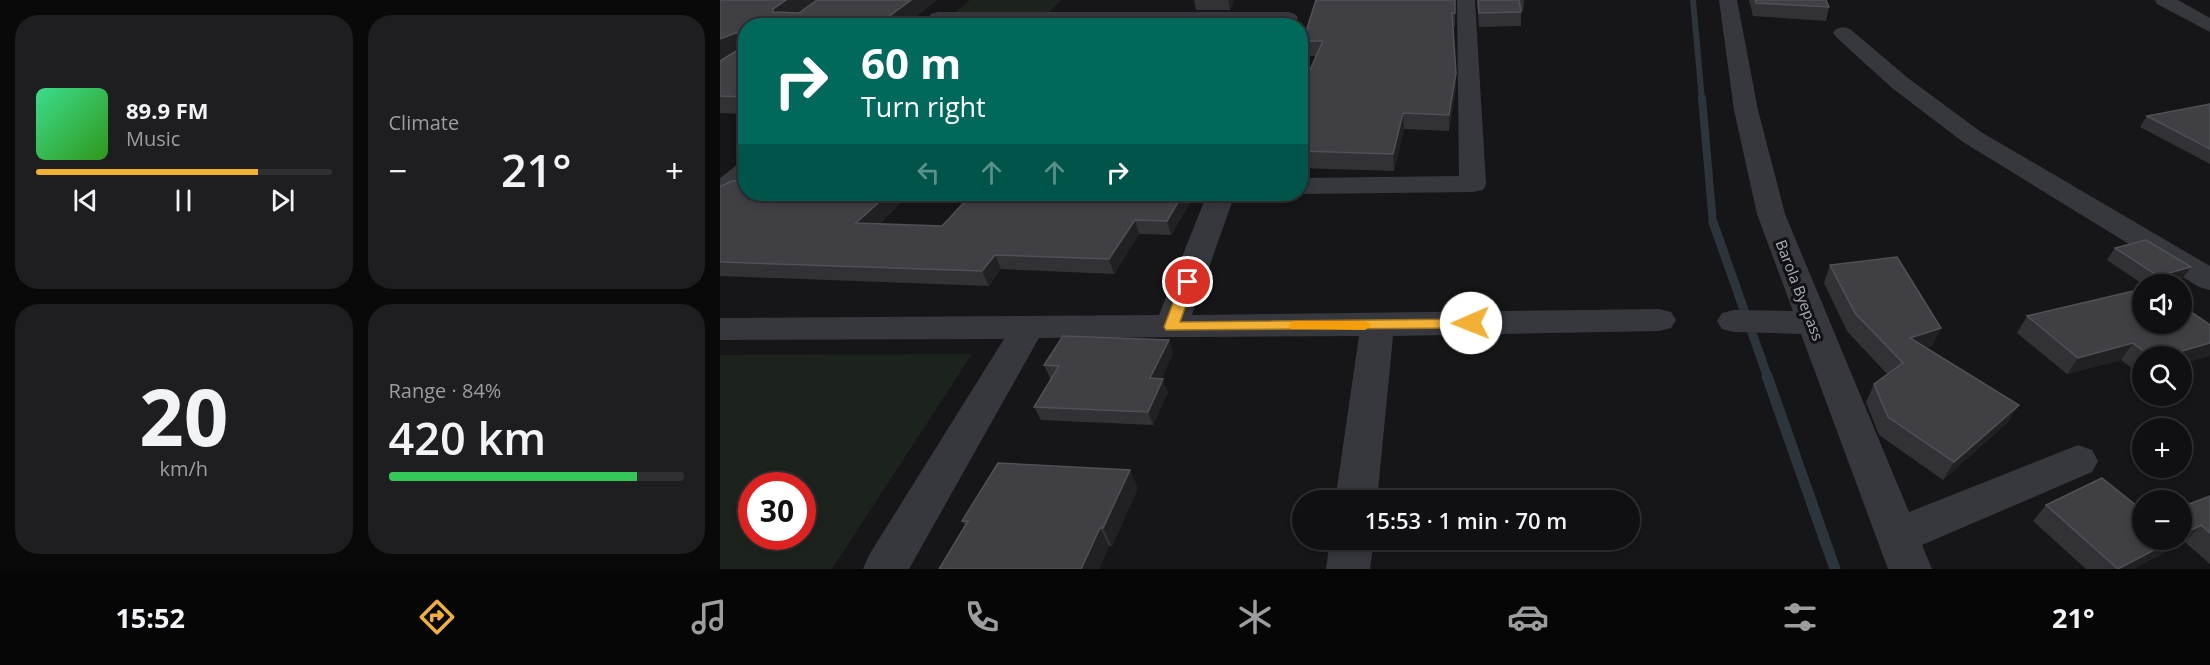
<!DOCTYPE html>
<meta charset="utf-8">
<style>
:root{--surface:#101012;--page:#1e1e20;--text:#f1f3f6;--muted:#9c9d9f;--line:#303032;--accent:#f2b134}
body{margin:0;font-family:"Open Sans",sans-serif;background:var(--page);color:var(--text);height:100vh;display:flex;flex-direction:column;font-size:22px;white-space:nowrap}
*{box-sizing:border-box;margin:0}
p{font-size:20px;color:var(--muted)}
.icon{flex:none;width:33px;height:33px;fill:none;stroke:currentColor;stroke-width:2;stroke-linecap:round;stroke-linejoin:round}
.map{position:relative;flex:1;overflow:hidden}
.panel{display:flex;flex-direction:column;gap:15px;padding:15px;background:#09090a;width:720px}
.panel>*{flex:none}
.banner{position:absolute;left:18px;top:18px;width:570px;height:183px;border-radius:24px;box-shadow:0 3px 9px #0003,0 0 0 2px var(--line);background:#00695c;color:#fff;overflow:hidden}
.buttons{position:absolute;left:1412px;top:274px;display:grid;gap:12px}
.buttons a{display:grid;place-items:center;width:60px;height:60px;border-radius:50%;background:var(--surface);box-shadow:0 3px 9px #0003,0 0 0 2px var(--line);font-size:30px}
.speed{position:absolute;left:18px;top:472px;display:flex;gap:12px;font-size:30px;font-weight:700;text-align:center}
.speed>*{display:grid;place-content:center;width:78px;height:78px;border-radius:50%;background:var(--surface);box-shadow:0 3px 9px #0003,0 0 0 2px var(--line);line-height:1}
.speed .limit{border:9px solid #d22;background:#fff;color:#111}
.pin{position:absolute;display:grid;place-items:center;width:51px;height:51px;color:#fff;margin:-26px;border:3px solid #fff;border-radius:50%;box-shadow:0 2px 6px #0007}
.me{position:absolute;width:66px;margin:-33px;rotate:269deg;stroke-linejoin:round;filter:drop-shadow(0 0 4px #0008)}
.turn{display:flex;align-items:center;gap:21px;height:126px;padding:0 24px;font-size:27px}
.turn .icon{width:78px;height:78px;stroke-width:2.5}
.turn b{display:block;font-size:42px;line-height:51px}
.lanes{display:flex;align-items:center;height:57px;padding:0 24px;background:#0003;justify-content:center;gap:30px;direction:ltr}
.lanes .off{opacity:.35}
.big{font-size:45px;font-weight:600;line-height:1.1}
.panel .tile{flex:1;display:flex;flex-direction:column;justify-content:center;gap:9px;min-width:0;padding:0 21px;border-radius:24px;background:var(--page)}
.panel .dial{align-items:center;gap:0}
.dial b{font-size:78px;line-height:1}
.song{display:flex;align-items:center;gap:18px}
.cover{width:72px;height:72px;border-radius:9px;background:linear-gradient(135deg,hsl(150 70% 55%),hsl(110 70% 35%))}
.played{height:6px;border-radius:3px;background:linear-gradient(90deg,var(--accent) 75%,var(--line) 75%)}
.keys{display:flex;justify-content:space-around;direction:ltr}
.heat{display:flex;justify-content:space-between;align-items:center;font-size:33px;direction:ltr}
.charge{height:9px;border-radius:4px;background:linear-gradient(90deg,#34c759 84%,var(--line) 0)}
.panel .tiles{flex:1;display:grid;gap:15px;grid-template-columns:repeat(2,1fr)}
.trip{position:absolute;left:572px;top:490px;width:348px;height:60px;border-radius:30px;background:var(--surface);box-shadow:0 3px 9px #0003,0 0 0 2px var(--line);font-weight:600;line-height:60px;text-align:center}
.dock{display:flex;height:96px;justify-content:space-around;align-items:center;background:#060607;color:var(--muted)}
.dock .icon{width:42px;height:42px}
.dock .current{color:var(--accent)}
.dock b{font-size:27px;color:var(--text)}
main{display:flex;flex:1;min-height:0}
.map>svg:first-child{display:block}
.green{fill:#1c231d;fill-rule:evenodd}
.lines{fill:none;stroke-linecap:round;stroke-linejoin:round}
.stream-far3{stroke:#2c353c;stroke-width:6}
.stream-far2{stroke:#2c353c;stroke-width:8}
.stream-far1{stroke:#2c353c;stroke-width:9}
.stream{stroke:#2c353c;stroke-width:11}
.minor{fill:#37383d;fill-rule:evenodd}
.wall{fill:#323236}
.shaded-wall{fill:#212124}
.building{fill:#3f3f44;stroke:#4f5156;stroke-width:1.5}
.route{fill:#f2b134;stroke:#9d7322;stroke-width:1.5}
.slow{fill:#f59e0b}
.labels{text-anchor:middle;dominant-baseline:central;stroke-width:6;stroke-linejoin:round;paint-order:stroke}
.street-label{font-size:15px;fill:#a8adb8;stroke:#111113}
</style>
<main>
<section class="panel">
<div class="tiles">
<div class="tile">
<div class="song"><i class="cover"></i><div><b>89.9 FM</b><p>Music</p></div></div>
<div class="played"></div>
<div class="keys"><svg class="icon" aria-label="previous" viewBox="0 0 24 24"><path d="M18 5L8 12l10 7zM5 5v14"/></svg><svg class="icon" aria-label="pause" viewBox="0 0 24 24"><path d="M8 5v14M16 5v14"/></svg><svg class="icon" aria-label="next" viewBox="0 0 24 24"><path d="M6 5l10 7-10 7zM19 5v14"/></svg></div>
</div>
<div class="tile"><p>Climate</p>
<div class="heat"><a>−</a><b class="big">21°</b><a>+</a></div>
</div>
<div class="tile dial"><b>20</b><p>km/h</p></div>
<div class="tile"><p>Range · 84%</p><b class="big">420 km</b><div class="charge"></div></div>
</div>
</section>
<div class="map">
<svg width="1490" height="569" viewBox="0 0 1490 569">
<rect width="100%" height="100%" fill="#161618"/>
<g class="green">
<path d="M250,0H341L328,13L235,12Z"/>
<path d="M252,354L112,569H0V355ZM32,486H82V537H32Z"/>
</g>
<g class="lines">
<path class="stream-far3" d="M973,0L982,100"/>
<path class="stream-far2" d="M982,98L993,224"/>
<path class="stream-far1" d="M993,222L1048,378"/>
<path class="stream" d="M1047,376L1115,569"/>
<g class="minor">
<path d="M737,0H755L766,184L763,190L753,192L580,194H578H580V178L739,176Z"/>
<path d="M999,0H1017L1038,110L1065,214L1189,512L1358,445L1372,450L1378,461L1372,472L1202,545L1212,569H1168L1081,334L1014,332L1002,329L997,321L1002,313L1014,310L1073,311L1037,214L1014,110Z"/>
<path d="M1435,0H1458L1490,18V32L1437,4Z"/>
<path d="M218,12H568L575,14L578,18L575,22L568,24L211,22L208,18L211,14Z"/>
<path d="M1123,27L1130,29L1188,78L1261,132L1490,266V290L1479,287L1243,142L1172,88L1116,37L1113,33L1116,29Z"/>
<path d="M26,163V184L10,197L0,199V178L17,165Z"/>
<path d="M487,194H515L472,315L939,309L951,312L956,320L951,328L939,331L673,336L657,501H615L639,336L319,338L189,569H143L149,555L284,339L0,340V318L439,315Z"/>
<path d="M610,540H654L650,569H606Z"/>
</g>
</g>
<g class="wall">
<path d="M0,0H95L78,13H79L97,0H217L184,26H26V114L0,113V61L7,57L0,60Z"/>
<path d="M474,0H514L510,10H476Z"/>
<path d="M735,0V27H733L736,89L729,131L684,129L674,171L580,168V92L597,56H585L583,41Z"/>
<path d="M757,0H804L803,11H801V26L759,27Z"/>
<path d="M1029,0H1106L1109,7L1106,21L1033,16Z"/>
<path d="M1490,104V164L1420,127L1427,116Z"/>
<path d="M0,186L180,203L159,224L222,226L472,199L451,235L419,234L394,274L281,269L269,286L0,276Z"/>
<path d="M1395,248L1462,279L1441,285H1424L1387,260Z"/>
<path d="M1110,265L1221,328L1212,346L1206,348L1299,405L1287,423L1223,480L1159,435L1146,402L1154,384L1168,375L1127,331L1104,283Z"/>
<path d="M1422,289L1461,357H1422V376L1401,360L1347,374L1297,333L1307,316Z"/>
<path d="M449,340L453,353L441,379L448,392L433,425L321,420L314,407L331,379L330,378L324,365Z"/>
<path d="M418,488L392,546H389L379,569H219L246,526L242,521Z"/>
<path d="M1490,496V564L1465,542L1413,569H1366L1313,521L1326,505L1422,540Z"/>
</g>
<g class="shaded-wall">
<path d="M66,0H95L62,24L53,12V9Z"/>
<path d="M191,0H217L184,26H156Z"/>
<path d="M508,0H514L510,10Z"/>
<path d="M536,19L537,26H531Z"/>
<path d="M18,32L26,49L0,60V39Z"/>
<path d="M736,73V89L729,131V115Z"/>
<path d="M683,113L684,129L674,171L673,154Z"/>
<path d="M168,194H175L180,203L145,237L136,223Z"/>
<path d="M463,194H471L472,199L451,235L447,221Z"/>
<path d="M415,220L419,234L394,274L389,259Z"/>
<path d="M275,255L281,269L269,286L262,271Z"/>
<path d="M1471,267L1462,279L1441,285H1431L1438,276Z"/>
<path d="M1221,328L1212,346L1182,356L1190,338Z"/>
<path d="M449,340L453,353L435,391L430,378Z"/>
<path d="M1413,343L1401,360L1347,374L1358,358Z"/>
<path d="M1490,343V356L1461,364V357H1441Z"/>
<path d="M443,379L448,392L433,425L428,412Z"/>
<path d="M1299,405L1287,423L1223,480L1234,462Z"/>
<path d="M410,470L418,488L392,546L383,528Z"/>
<path d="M1481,525L1465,542L1413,569H1398L1453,540H1461V536Z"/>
<path d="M380,528L389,546L379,569H361Z"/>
</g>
<g class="building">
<path d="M0,0H66L53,9V12L79,13L97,0H191L156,26H26V97L0,96V61L18,50V32L0,39Z"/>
<path d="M596,0H735V13H732L736,73L729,115L683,113L673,154L580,151V92L603,41H583Z"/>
<path d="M758,0H799L801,12L759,13Z"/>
<path d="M1035,0H1106L1109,7L1036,3Z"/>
<path d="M435,18L536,19L531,26H431Z"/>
<path d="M1490,104V149L1427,116Z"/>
<path d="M11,181H26V194H168L136,223L222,226L252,194H463L447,221L415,220L389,259L275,255L262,271L0,262V186L6,184Z"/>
<path d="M1426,240L1471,267L1438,276L1395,248Z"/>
<path d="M1177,257L1221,328L1190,338L1299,405L1234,462L1168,417L1154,384L1183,363L1135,313L1110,265Z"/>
<path d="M1422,289V324H1461V305L1490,325V343L1441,357H1431L1413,343L1358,358L1307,316Z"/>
<path d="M343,336L449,340L430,378L443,379L428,412L314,407L339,366L324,365Z"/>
<path d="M278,463L410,470L383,528H380L361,569H219L248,521H242Z"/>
<path d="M1382,478L1422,510V540H1453L1398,569L1326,505Z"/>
<path d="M1490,496V533L1481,525L1461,536V507Z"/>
</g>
<path class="route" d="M468,278L474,282L460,322L751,319L758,323L751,328L446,330L444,327L461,282Z"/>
<path class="slow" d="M576,321H645L652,325L645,330L571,329L568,326L571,322Z"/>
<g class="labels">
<g class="street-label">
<text transform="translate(1080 290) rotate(69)">Barola Byepass</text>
</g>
</g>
</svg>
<div class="buttons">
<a><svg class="icon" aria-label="sound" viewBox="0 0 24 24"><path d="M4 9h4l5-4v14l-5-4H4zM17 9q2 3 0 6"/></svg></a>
<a><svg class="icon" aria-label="search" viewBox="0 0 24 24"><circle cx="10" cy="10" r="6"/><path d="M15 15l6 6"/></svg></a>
<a>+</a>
<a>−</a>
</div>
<div class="speed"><div class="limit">30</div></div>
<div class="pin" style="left:468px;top:282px;background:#d93025"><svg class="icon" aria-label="arrive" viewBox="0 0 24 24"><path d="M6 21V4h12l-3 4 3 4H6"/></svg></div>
<svg class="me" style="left:751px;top:323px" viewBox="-20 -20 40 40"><circle r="19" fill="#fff"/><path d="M0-13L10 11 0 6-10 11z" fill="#f2b134"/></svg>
<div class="trip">15:53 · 1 min · 70 m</div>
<div class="banner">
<div class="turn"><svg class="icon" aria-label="right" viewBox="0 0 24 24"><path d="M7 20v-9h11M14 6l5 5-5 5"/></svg><div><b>60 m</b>Turn right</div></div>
<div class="lanes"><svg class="icon off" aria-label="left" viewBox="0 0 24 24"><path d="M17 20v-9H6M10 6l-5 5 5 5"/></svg><svg class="icon off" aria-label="ahead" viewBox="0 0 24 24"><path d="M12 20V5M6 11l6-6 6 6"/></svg><svg class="icon off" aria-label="ahead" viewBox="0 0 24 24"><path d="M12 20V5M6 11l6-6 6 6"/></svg><svg class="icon" aria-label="right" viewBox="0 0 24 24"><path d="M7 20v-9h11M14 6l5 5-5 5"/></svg></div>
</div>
</div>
</main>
<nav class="dock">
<b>15:52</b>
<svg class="icon current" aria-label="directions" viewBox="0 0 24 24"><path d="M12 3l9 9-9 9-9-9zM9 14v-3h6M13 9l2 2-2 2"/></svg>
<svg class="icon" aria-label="music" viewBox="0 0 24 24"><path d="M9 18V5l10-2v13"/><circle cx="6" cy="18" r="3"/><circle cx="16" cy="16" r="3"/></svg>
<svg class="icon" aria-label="phone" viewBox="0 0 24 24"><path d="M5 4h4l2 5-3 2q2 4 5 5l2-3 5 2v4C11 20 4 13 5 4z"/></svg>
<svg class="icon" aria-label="climate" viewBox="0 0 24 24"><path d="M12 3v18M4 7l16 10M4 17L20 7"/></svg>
<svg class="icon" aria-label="car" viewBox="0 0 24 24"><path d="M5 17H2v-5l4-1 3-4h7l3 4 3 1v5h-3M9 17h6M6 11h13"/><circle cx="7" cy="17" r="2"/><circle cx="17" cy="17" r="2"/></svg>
<svg class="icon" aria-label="filters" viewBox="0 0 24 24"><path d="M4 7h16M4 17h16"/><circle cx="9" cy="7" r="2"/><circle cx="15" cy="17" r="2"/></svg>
<b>21°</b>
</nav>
